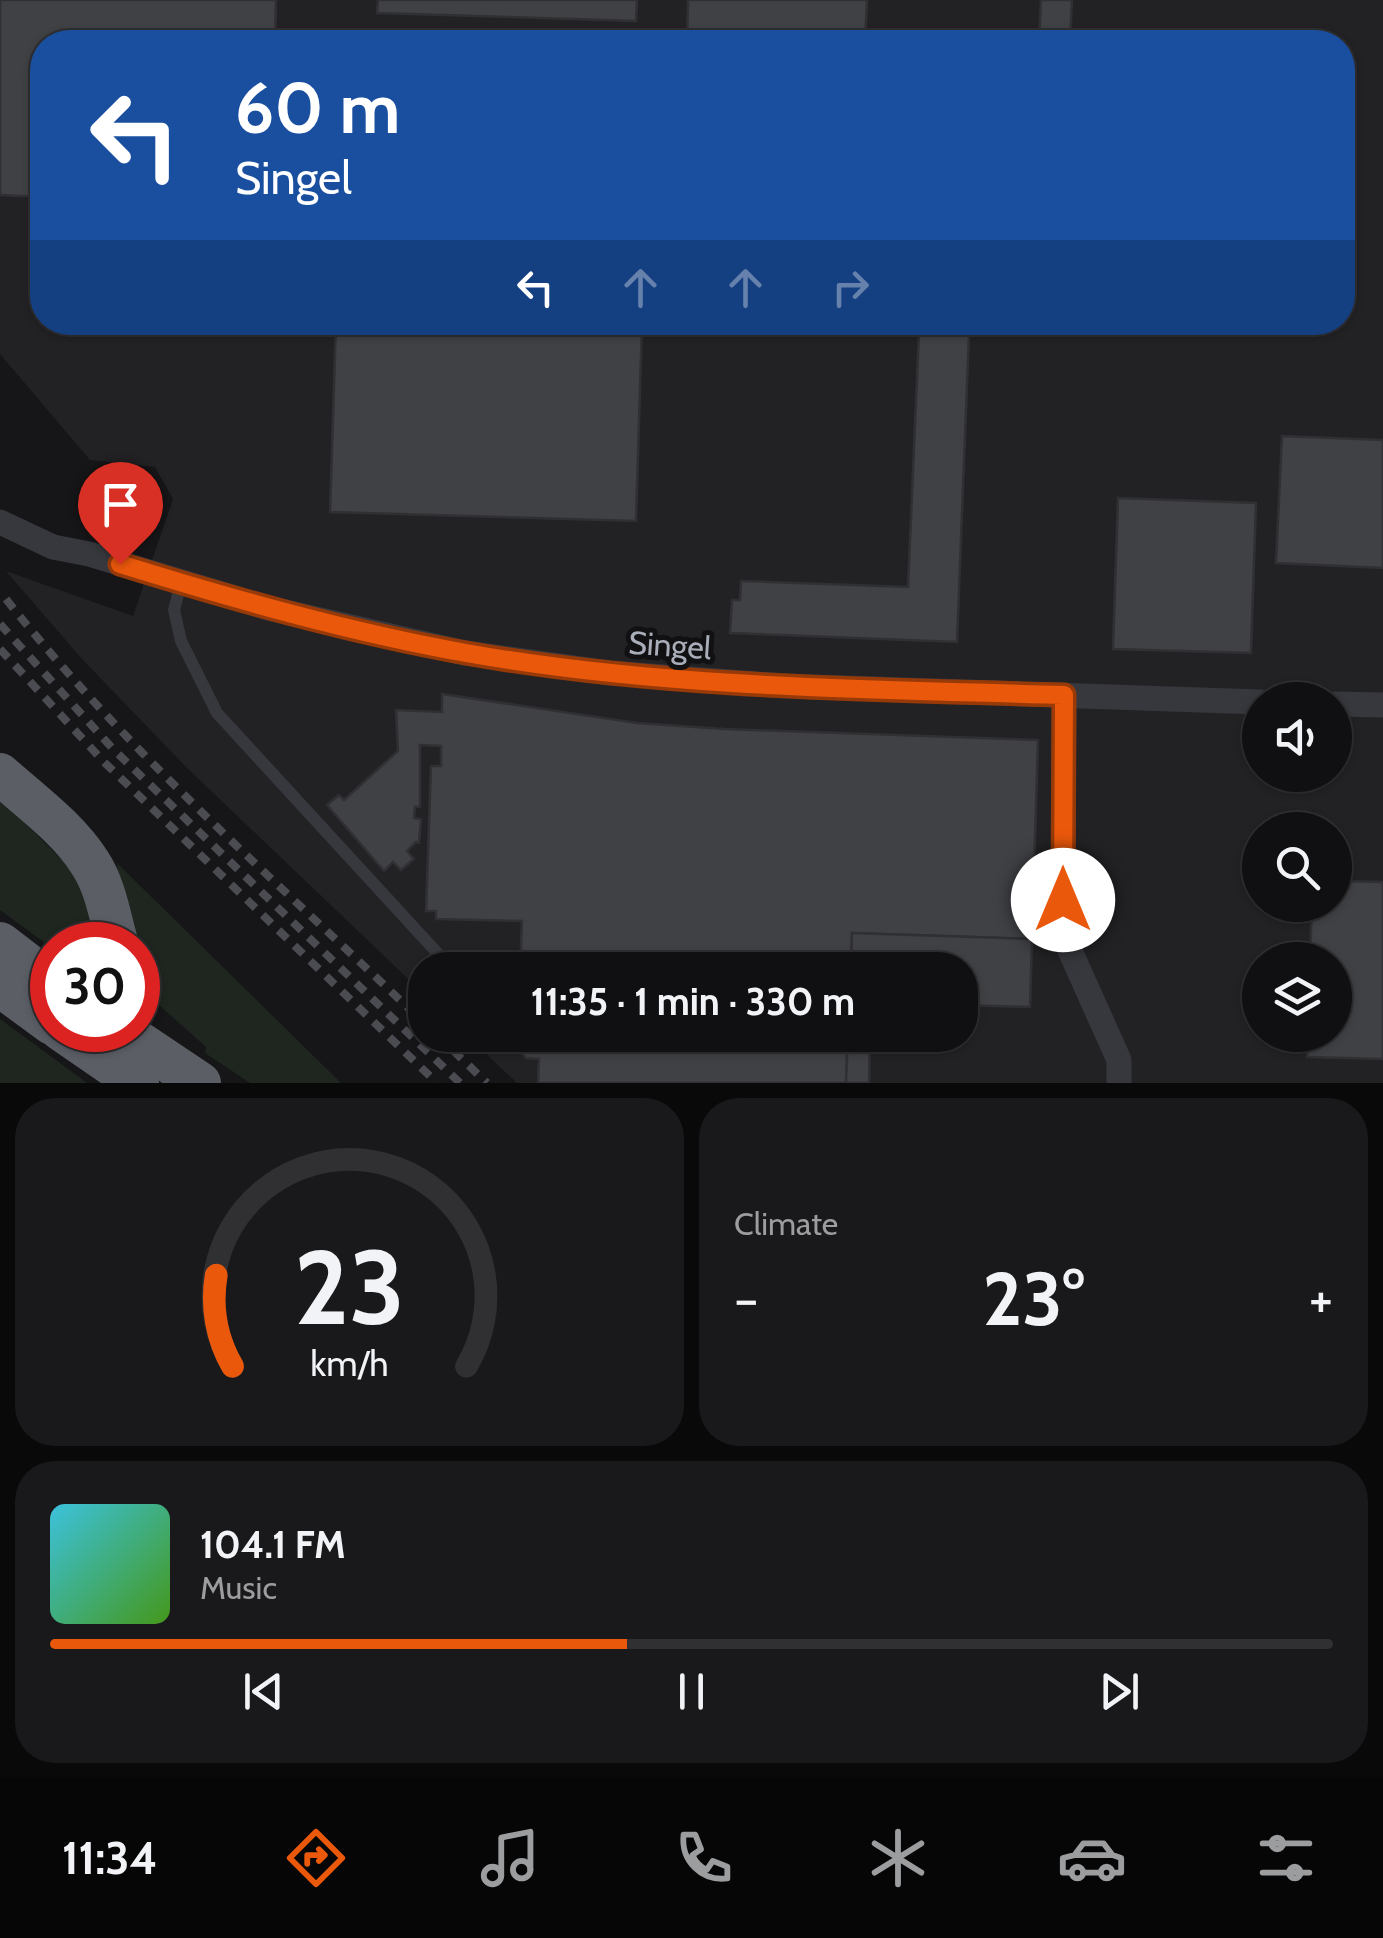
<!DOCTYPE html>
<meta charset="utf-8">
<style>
:root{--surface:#101012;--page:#19191b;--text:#f1f3f6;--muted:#9c9d9f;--line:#303032;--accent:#ea580c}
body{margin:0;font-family:Cabin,sans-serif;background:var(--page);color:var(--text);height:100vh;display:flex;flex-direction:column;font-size:38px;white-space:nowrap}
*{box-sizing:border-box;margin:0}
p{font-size:32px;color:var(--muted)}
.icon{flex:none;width:55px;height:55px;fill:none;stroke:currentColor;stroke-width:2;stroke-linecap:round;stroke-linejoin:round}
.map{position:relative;height:1083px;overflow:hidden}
.sheet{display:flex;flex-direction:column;gap:15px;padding:15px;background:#09090a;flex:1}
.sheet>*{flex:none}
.top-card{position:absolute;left:30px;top:30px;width:1325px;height:305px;border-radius:40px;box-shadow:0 2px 8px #0004,0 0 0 2px var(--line);background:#1a4fa0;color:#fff;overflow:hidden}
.buttons{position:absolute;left:1242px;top:682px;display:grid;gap:20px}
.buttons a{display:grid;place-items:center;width:110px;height:110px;border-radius:50%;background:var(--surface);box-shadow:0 2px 8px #0004,0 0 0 2px var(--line);font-size:50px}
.speed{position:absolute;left:30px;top:922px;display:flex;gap:20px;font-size:50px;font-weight:700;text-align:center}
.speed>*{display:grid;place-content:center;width:130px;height:130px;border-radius:50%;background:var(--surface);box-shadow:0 2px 8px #0004,0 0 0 2px var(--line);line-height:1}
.speed .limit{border:15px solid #d22;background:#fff;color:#111}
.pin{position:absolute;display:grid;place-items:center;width:85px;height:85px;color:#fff;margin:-102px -42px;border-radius:50% 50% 50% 0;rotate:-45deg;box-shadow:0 0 10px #0007}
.pin .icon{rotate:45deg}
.me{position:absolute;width:110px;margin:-55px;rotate:0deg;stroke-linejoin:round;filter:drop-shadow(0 0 8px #0008)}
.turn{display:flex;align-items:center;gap:35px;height:210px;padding:0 40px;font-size:45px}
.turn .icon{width:130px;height:130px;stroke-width:2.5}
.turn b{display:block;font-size:70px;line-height:85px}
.lanes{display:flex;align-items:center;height:95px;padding:0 40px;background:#0003;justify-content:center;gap:50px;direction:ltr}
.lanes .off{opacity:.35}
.big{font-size:75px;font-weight:700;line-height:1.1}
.sheet .widget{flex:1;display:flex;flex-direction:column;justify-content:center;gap:15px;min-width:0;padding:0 35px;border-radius:40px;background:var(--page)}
.sheet .dial{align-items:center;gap:0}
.dial svg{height:260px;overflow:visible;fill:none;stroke:var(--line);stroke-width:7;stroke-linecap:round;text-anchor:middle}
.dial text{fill:var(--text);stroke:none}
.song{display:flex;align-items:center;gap:30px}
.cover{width:120px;height:120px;border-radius:15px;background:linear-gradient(135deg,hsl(190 70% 55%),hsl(100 70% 35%))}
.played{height:10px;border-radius:5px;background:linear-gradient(90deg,var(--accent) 45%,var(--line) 45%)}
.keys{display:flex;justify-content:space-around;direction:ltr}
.heat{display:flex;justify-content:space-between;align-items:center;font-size:55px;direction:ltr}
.sheet .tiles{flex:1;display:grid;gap:15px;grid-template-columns:1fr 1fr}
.widget:last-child{grid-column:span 2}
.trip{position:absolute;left:408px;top:952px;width:570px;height:100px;border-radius:40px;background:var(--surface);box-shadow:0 2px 8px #0004,0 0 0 2px var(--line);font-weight:700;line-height:100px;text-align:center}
.tab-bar{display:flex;height:160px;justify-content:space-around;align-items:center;background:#060607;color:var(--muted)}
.tab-bar .icon{width:70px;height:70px}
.tab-bar .active{color:var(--accent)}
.tab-bar b{font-size:45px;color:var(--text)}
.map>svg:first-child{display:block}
.built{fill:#222225;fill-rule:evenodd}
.green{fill:#1e261f}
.building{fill:#404145;stroke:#303034;stroke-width:2.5}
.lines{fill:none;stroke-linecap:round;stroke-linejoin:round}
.service{stroke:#37383d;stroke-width:12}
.minor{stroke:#37383d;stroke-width:25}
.trunk{stroke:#5b5e65;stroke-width:42}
.rail{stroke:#4a4c52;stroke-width:8;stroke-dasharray:12 10;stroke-linecap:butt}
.route-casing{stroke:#983908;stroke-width:25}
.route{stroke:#ea580c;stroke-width:18}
.labels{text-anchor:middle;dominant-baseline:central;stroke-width:10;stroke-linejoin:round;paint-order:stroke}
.street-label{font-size:32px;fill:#a8adb8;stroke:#111113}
</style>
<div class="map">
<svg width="1383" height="1083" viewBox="0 0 1383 1083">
<rect width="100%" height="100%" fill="#161618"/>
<path class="built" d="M0,0H1383V1083H517L466,1035H960V970H425V995L186,767L82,659L6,571L133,616L173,499L155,467L90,460L0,354ZM42,42H1342V322H42ZM1260,700H1335V775H1260ZM1260,830H1335V905H1260ZM1260,960H1335V1035H1260Z"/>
<g class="green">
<path d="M0,798L74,872L106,945H52V948L0,910Z"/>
<path d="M117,863L341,1083H250L205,1053L206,1047L159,1005L138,964V945L118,894Z"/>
<path d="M0,1019L87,1083H0Z"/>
</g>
<g class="building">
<path d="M0,0H276L275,42H42V197L0,195Z"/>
<path d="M378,0H637L636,21L377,13Z"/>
<path d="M688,0H867L865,42H687Z"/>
<path d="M1041,0H1072L1070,42H1039Z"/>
<path d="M336,322H642L636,521L330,512Z"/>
<path d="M919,332L969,334L957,642L730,633L732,600H740L741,581L908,587Z"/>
<path d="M1282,436L1383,440V568L1276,563Z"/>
<path d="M1118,498L1256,503L1251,653L1113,649Z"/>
<path d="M442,694L637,723L724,729L1038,740L1032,939L852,933L851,970H520L522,921L436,919V911H426L431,766H441V746L420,745V807H415L414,818L421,819L419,843L416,842L407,851L414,859L401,870L393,862L384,871L327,805L339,795L344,800L398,751L396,710L442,712Z"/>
<path d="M1335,881L1383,882V1059L1307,1057L1308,1035H1335V960H1310L1312,905H1335Z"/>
<path d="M852,933L1032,939L1030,1007L960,1005V970H851Z"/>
<path d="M518,1035H848L846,1083H538L539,1059L526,1058L518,1049Z"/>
<path d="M848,1035H870L869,1083H846Z"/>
</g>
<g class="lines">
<path class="service" d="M181,583L174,610L181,641L217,713L453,970"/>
<g class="minor">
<path d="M0,522L53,547L89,554L272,609L465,653L610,673L785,686L1260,702"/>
<path d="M1064,695L1063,935L1119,1060V1083"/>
<path d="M1335,704L1383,705"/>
</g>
<g class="trunk">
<path d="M0,774C30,801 68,828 90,863C106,887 110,918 118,945"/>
<path d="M0,943L52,983"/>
<path d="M0,986L52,1024"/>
<path d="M61,1030L138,1083"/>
<path d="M121,1030L200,1083"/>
</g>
<g class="rail">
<path d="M6,599C129,755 282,886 425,1024"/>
<path d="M0,624L113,749L460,1083"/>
<path d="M0,649L104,762L437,1083"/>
<path d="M437,1035L487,1083"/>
</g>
</g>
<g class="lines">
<g class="route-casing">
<path id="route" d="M120,564C233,599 349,632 466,653C663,688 865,689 1064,695L1063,900"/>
</g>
<use href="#route" class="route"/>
</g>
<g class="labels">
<g class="street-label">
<text transform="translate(670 645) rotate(4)">Singel</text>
</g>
</g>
</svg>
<div class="buttons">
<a><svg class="icon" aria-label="sound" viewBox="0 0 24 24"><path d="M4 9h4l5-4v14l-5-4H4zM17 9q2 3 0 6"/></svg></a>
<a><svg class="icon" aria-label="search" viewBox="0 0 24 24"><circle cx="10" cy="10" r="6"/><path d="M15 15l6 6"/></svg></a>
<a><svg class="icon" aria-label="layers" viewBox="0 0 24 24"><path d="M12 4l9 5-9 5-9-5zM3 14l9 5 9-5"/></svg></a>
</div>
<div class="speed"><div class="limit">30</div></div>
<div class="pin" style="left:120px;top:564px;background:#d93025"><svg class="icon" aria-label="arrive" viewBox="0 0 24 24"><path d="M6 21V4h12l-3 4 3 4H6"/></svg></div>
<svg class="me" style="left:1063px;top:900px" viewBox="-20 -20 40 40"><circle r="19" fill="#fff"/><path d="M0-13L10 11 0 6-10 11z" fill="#ea580c"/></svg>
<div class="trip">11:35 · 1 min · 330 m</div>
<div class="top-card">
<div class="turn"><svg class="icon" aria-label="left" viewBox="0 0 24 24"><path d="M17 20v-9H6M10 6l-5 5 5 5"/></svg><div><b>60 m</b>Singel</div></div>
<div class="lanes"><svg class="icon" aria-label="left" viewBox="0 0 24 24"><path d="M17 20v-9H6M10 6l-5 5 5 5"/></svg><svg class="icon off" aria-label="ahead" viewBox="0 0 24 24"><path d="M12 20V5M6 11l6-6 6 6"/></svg><svg class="icon off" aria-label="ahead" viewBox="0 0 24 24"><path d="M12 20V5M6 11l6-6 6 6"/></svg><svg class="icon off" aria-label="right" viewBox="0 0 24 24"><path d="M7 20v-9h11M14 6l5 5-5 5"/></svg></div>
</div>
</div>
<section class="sheet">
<div class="tiles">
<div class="widget dial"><svg viewBox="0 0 100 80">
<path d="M14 69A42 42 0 1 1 86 69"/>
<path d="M14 69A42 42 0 0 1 9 41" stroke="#ea580c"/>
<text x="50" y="56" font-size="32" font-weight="700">23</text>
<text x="50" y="72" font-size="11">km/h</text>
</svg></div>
<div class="widget"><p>Climate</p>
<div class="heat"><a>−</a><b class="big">23°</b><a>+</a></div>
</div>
<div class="widget">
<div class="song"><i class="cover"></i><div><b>104.1 FM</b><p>Music</p></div></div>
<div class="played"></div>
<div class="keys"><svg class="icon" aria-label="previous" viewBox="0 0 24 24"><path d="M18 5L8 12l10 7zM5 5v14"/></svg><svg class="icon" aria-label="pause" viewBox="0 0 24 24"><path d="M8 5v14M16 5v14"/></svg><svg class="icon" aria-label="next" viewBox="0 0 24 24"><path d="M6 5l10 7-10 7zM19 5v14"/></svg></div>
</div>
</div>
</section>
<nav class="tab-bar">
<b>11:34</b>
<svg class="icon active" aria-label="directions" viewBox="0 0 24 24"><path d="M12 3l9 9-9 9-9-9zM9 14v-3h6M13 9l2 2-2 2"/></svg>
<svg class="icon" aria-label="music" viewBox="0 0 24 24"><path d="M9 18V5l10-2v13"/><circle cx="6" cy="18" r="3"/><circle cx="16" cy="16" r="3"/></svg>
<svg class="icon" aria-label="phone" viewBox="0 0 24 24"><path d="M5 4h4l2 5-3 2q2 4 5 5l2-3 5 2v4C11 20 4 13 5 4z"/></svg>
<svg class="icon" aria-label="climate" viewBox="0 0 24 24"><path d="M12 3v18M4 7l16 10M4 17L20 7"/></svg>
<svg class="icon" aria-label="car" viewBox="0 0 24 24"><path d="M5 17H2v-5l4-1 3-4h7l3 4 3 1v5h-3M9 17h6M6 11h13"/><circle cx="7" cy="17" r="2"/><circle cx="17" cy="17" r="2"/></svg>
<svg class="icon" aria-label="filters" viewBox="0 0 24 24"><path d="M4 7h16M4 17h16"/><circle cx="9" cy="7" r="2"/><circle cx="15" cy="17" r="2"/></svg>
</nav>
